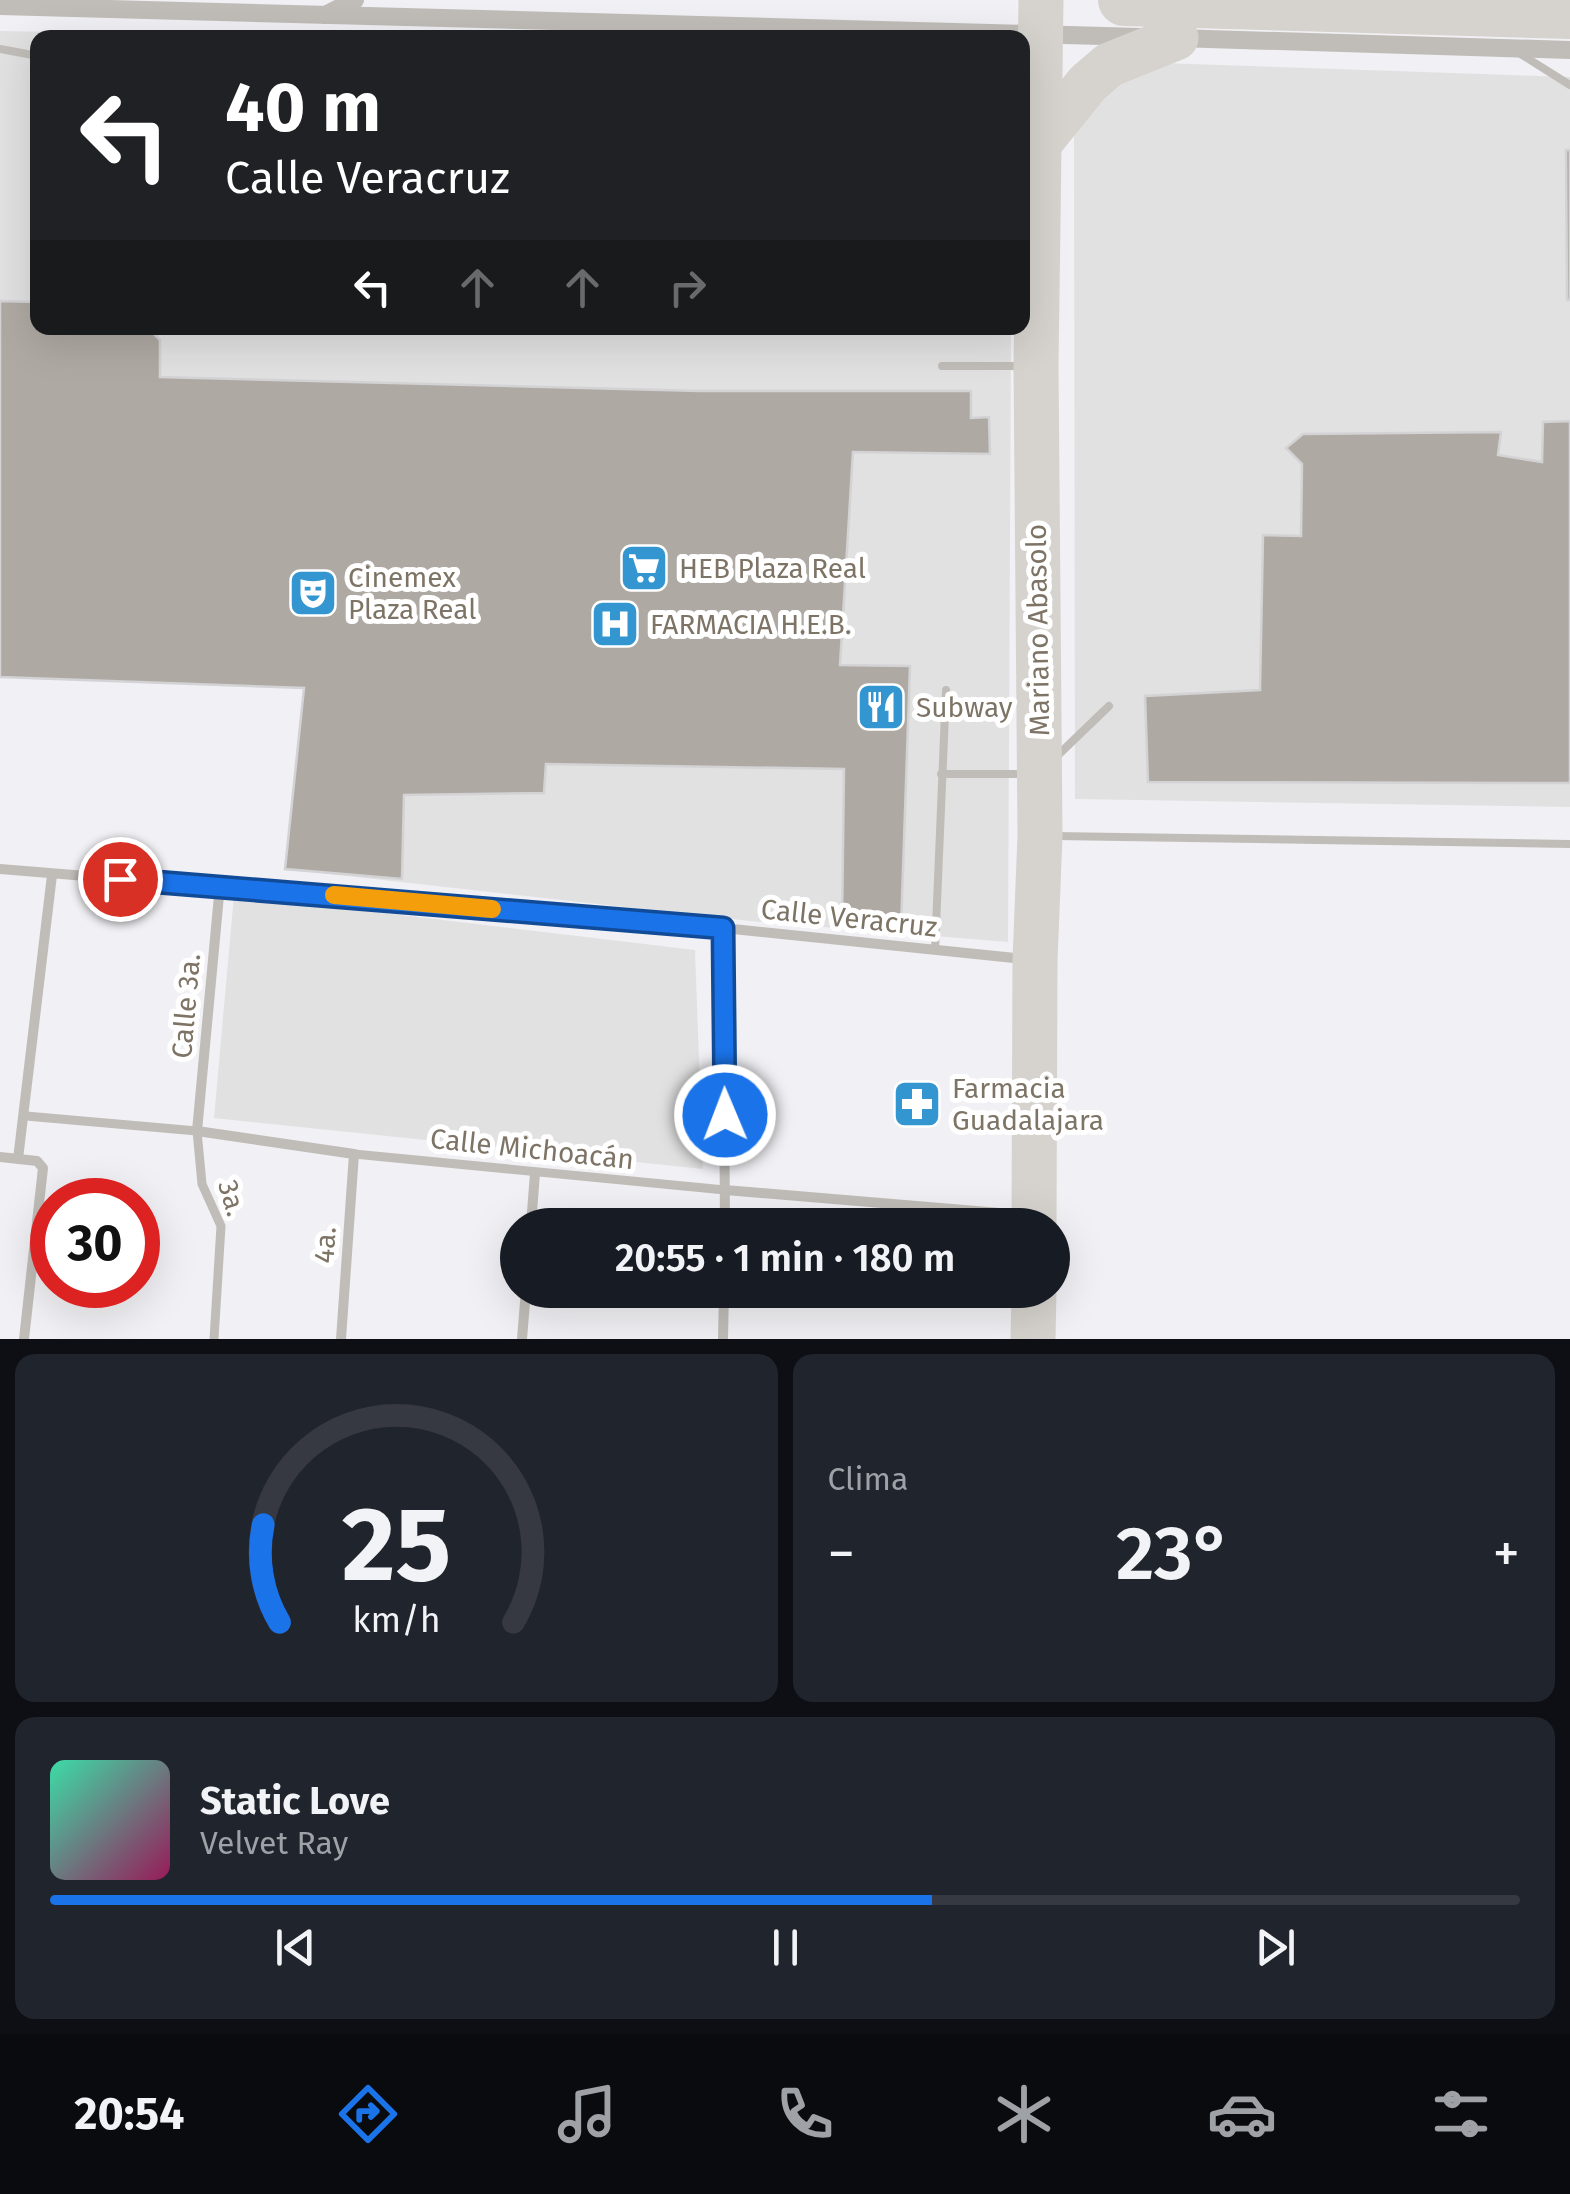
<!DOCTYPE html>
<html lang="es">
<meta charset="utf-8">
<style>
:root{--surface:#171b24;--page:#20242c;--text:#f1f3f6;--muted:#9ea1a6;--line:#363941;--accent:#1a73e8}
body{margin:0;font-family:"Fira Sans",sans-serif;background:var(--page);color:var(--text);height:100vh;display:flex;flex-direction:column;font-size:38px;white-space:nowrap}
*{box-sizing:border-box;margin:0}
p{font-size:32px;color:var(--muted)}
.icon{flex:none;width:55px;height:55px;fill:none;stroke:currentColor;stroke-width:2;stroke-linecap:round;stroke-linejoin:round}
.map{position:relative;height:1339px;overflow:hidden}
.details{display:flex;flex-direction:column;gap:15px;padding:15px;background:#0d0f14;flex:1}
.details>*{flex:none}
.guide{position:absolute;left:30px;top:30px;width:1000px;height:305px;border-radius:20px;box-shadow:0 10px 40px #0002;background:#202124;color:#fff;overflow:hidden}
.speed{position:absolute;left:30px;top:1178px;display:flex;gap:20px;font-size:50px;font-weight:700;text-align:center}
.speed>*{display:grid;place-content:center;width:130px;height:130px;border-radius:50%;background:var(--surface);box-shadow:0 10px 40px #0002;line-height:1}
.speed .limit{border:15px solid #d22;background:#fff;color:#111}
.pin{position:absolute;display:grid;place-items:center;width:85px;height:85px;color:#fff;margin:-42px;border:5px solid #fff;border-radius:50%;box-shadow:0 2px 10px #0007}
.me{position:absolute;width:110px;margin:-55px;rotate:359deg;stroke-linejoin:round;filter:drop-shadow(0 0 8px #0008)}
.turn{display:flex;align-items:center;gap:35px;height:210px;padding:0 30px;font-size:45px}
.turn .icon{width:130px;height:130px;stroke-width:2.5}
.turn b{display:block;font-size:70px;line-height:85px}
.lanes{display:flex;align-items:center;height:95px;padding:0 30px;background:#0003;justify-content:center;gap:50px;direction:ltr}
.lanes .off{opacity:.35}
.big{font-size:75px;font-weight:600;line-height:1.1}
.details .widget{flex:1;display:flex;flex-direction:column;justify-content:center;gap:15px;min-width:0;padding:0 35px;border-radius:20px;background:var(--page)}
.details .dial{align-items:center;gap:0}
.dial svg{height:260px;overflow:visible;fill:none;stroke:var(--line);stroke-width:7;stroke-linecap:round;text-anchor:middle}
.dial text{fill:var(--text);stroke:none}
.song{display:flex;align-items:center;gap:30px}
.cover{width:120px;height:120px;border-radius:15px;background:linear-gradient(135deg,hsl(160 70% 55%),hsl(330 70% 35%))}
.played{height:10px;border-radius:5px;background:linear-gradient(90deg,var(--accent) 60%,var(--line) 60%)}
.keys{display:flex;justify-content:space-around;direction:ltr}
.heat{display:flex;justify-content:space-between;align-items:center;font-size:55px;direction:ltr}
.details .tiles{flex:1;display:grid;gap:15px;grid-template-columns:1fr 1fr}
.widget:last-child{grid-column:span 2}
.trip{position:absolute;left:500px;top:1208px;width:570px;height:100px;border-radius:50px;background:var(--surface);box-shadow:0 10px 40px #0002;font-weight:600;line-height:100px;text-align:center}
.menu{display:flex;height:160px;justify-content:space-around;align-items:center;background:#090b0e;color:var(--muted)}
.menu .icon{width:70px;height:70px}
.menu .active{color:var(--accent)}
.menu b{font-size:45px;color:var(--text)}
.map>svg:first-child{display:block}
.built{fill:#e1e1e1}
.building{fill:#afa9a3;stroke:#d3d3d5;stroke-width:2.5}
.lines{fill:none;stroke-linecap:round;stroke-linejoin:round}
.service{stroke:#c0bdb9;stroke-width:8}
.pedestrian{stroke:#c0bdb9;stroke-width:9}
.minor{stroke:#c0bdb9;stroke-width:10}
.tertiary{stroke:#c0bdb9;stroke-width:18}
.secondary{stroke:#d6d3ce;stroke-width:45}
.trunk{stroke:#d6d3ce;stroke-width:52}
.route-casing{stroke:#114b97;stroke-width:25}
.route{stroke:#1a73e8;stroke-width:18}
.slow{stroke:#f59e0b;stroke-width:18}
.labels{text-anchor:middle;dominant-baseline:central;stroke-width:10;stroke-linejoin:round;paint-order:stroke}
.poi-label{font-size:28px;fill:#7e7466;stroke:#fff;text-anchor:start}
.street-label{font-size:28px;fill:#7e7466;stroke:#fff}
</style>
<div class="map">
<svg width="1570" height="1339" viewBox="0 0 1570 1339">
<rect width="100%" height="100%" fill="#f1f0f4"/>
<g class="built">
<path d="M0,31L348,37L38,38V328H1011L1008,942L750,921L285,869L304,688L0,677Z"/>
<path d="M1133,62L1570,77V807L1075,799L1074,129Z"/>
<path d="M234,895L695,950L703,1169L214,1118Z"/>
</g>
<g class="building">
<path d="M1566,150H1570V300H1567Z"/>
<path d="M0,301L38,302V328H148L160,340V377L700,391H971V418L989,417L990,454L853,452L840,665L910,666L901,928L842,924L844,769L546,764L544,793L404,795L402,879L285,869L304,688L0,677Z"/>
<path d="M1570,421V783L1148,782L1145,696L1260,690L1263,535L1301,536L1302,464L1286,448L1303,434L1501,432L1498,455L1542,462L1543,422Z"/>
</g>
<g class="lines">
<g class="service">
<path d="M0,49L38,56"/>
<path d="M1519,53L1570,85"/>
<path d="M942,366H1021"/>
<path d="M1055,758L1109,706"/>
<path d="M941,774H1023"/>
<path d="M1055,836L1570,844"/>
<path d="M935,950L946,690"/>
</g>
<g class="pedestrian">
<path d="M26,1116L197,1131L202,1184L221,1226L214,1339"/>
<path d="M354,1154L725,1190"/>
</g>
<g class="minor">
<path d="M0,869L723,928L1024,959"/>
<path d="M220,885L197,1131L354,1154L341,1339"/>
<path d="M723,928L725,1225"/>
<path d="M0,1157L37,1161L43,1168L24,1339"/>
<path d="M18,1159L52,875"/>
<path d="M725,1190L1023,1215"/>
<path d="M531,1225L535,1173"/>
<path d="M522,1339L526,1290"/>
<path d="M723,1339L724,1290"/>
</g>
<g class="tertiary">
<path d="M0,6L1140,37"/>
<path d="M325,15L355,0"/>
<path d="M1176,38L1570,50"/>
</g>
<g class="secondary">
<path d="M1037,146L1088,83L1109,65L1176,38"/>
<path d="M1034,1225L1035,960L1040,836L1036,366L1041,0"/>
<path d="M1033,1339L1034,1290"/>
</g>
<path class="trunk" d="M1124,0L1570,13"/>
</g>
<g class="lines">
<g class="route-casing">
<path id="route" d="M120,879L723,928L725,1115"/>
</g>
<use href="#route" class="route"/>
<path class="slow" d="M334,895L492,909"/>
</g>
<defs>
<g id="supermarket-square" transform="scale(2.5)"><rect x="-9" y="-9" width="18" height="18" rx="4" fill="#3396d1" stroke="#fff"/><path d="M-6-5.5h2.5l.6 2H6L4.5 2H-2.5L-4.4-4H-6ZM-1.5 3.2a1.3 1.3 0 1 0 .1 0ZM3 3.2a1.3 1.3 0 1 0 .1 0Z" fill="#fff"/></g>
<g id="theatre-square" transform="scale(2.5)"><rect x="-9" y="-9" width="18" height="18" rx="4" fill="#3396d1" stroke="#fff"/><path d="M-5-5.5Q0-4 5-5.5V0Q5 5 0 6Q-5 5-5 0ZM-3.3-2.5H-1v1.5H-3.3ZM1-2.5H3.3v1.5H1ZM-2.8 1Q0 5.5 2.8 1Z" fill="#fff"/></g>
<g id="hospital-square" transform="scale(2.5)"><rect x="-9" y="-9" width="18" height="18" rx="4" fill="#3396d1" stroke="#fff"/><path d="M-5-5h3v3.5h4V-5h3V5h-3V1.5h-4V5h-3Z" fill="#fff"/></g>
<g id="restaurant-square" transform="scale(2.5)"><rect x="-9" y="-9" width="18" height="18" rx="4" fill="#3396d1" stroke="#fff"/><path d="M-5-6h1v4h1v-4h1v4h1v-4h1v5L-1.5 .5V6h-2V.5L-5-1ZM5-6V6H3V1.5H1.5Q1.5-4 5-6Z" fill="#fff"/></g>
<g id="pharmacy-square" transform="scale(2.5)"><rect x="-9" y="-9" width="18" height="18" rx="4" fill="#3396d1" stroke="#fff"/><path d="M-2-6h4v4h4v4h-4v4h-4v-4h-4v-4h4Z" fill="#fff"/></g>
</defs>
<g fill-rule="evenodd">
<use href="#supermarket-square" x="644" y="568"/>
<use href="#theatre-square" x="313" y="593"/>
<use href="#hospital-square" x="615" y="624"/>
<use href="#restaurant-square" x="881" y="707"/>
<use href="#pharmacy-square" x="917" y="1104"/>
</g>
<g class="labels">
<g class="poi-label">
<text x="679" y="568">HEB Plaza Real</text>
<text x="348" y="577">Cinemex<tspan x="348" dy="32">Plaza Real</tspan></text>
<text x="650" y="624">FARMACIA H.E.B.</text>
<text x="916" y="707">Subway</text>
<text x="952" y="1088">Farmacia<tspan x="952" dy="32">Guadalajara</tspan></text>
</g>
<g class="street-label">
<text transform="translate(1038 630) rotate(-91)">Mariano Abasolo</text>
<text transform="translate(849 918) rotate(6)">Calle Veracruz</text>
<text transform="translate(186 1006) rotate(-85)">Calle 3a.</text>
<text transform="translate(532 1149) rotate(6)">Calle Michoacán</text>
<text transform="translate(232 1198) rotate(73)">3a.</text>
<text transform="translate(325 1245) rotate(-86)">4a.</text>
</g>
</g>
</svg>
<div class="speed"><div class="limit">30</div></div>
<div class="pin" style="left:120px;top:879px;background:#d93025"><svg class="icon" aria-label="arrive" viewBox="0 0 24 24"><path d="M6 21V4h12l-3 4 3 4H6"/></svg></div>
<svg class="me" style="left:725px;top:1115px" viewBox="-20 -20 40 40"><circle r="17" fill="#1a73e8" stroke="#fff" stroke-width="3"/><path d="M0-11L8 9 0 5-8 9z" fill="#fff"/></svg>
<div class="trip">20:55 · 1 min · 180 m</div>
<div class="guide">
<div class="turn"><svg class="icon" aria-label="left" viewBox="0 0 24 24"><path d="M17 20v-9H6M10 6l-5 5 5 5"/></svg><div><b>40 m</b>Calle Veracruz</div></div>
<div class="lanes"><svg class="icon" aria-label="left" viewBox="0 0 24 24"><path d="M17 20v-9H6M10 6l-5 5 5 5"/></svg><svg class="icon off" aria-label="ahead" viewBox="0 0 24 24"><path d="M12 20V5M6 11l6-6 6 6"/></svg><svg class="icon off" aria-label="ahead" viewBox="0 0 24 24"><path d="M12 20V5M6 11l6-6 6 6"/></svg><svg class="icon off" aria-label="right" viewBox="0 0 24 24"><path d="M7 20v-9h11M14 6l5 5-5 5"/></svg></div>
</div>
</div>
<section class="details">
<div class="tiles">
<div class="widget dial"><svg viewBox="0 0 100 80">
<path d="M14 69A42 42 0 1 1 86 69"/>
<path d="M14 69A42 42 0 0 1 9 39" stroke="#1a73e8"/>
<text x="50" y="56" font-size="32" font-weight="700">25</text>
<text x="50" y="72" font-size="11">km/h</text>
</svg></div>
<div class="widget"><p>Clima</p>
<div class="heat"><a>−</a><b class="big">23°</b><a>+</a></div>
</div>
<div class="widget">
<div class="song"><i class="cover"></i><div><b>Static Love</b><p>Velvet Ray</p></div></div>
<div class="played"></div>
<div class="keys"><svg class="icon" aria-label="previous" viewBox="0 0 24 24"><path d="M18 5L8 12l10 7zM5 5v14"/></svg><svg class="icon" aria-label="pause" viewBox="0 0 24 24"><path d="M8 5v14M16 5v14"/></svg><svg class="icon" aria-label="next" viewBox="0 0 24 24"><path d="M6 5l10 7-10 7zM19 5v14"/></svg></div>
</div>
</div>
</section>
<nav class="menu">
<b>20:54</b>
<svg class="icon active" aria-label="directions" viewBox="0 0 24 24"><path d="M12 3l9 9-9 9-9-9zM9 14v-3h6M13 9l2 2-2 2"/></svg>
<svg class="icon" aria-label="music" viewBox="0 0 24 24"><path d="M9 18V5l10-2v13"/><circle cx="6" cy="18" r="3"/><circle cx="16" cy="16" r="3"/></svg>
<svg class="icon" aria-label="phone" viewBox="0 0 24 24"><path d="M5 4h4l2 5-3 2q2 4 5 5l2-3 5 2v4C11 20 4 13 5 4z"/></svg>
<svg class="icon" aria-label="climate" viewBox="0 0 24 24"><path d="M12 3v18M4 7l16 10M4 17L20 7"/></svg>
<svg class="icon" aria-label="car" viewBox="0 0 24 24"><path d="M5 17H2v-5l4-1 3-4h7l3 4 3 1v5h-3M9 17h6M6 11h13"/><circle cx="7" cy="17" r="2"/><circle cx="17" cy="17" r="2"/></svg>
<svg class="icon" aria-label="filters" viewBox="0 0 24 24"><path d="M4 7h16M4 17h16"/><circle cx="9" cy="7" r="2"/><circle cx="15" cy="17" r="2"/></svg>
</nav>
